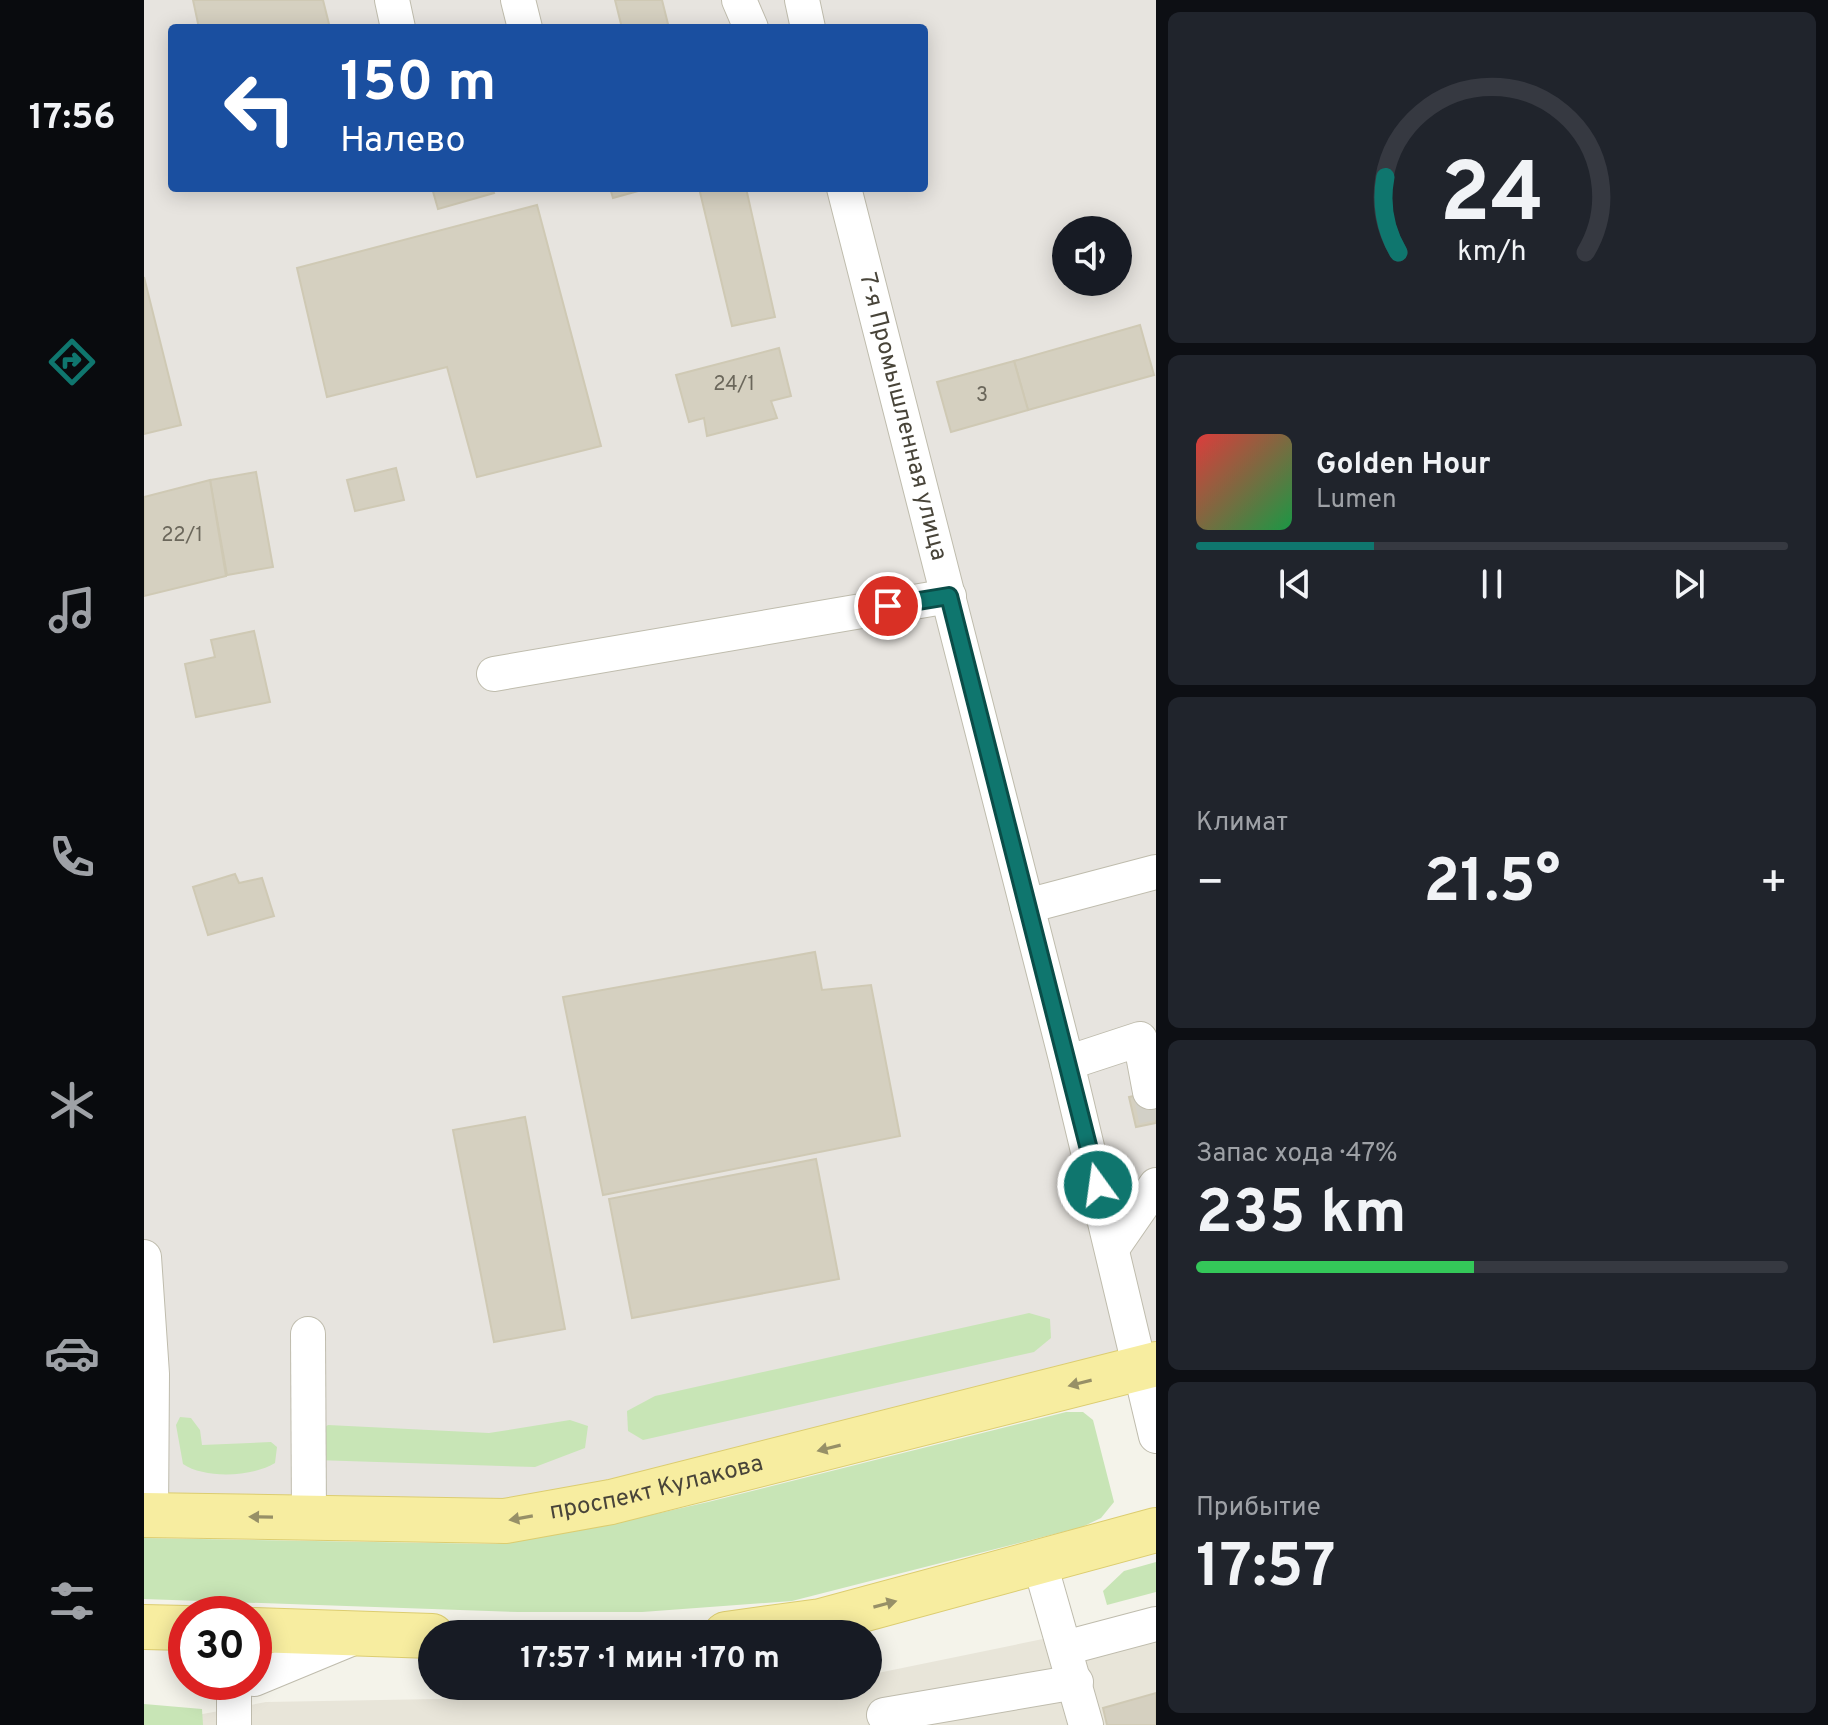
<!DOCTYPE html>
<html lang="ru">
<meta charset="utf-8">
<style>
:root{--surface:#171b24;--page:#20242c;--text:#f1f3f6;--muted:#9ea1a6;--line:#363941;--accent:#0f766e}
body{margin:0;font-family:Overpass,sans-serif;background:var(--page);color:var(--text);height:100vh;display:flex;flex-direction:column;font-size:30px;white-space:nowrap}
*{box-sizing:border-box;margin:0}
p{font-size:26px;color:var(--muted)}
.icon{flex:none;width:44px;height:44px;fill:none;stroke:currentColor;stroke-width:2;stroke-linecap:round;stroke-linejoin:round}
.map{position:relative;flex:1;overflow:hidden}
.panel{display:flex;flex-direction:column;gap:12px;padding:12px;background:#0d0f14;width:672px}
.panel>*{flex:none}
.guide{position:absolute;left:24px;top:24px;width:760px;height:168px;border-radius:8px;box-shadow:0 4px 20px #0003;background:#1a4fa0;color:#fff;overflow:hidden}
.fabs{position:absolute;left:908px;top:216px;display:grid;gap:16px}
.fabs a{display:grid;place-items:center;width:80px;height:80px;border-radius:50%;background:var(--surface);box-shadow:0 4px 20px #0003;font-size:40px}
.speed{position:absolute;left:24px;top:1596px;display:flex;gap:16px;font-size:40px;font-weight:700;text-align:center}
.speed>*{display:grid;place-content:center;width:104px;height:104px;border-radius:50%;background:var(--surface);box-shadow:0 4px 20px #0003;line-height:1}
.speed .limit{border:12px solid #d22;background:#fff;color:#111}
.pin{position:absolute;display:grid;place-items:center;width:68px;height:68px;color:#fff;margin:-34px;border:4px solid #fff;border-radius:50%;box-shadow:0 2px 8px #0007}
.me{position:absolute;width:88px;margin:-44px;rotate:346deg;stroke-linejoin:round;filter:drop-shadow(0 0 6px #0008)}
.turn{display:flex;align-items:center;gap:28px;height:168px;padding:0 40px;font-size:36px}
.turn .icon{width:104px;height:104px;stroke-width:2.5}
.turn b{display:block;font-size:56px;line-height:68px}
.big{font-size:60px;font-weight:700;line-height:1.1}
.panel .card{flex:1;display:flex;flex-direction:column;justify-content:center;gap:12px;min-width:0;padding:0 28px;border-radius:12px;background:var(--page)}
.panel .dial{align-items:center;gap:0}
.dial svg{height:208px;overflow:visible;fill:none;stroke:var(--line);stroke-width:7;stroke-linecap:round;text-anchor:middle}
.dial text{fill:var(--text);stroke:none}
.song{display:flex;align-items:center;gap:24px}
.cover{width:96px;height:96px;border-radius:12px;background:linear-gradient(135deg,hsl(0 70% 55%),hsl(140 70% 35%))}
.played{height:8px;border-radius:4px;background:linear-gradient(90deg,var(--accent) 30%,var(--line) 30%)}
.keys{display:flex;justify-content:space-around;direction:ltr}
.heat{display:flex;justify-content:space-between;align-items:center;font-size:44px;direction:ltr}
.charge{height:12px;border-radius:6px;background:linear-gradient(90deg,#34c759 47%,var(--line) 0)}
.trip{position:absolute;left:274px;top:1620px;width:464px;height:80px;border-radius:40px;background:var(--surface);box-shadow:0 4px 20px #0003;font-weight:700;line-height:80px;text-align:center}
main{display:flex;flex:1;min-height:0}
.tab-bar{display:flex;flex-direction:column;width:144px;justify-content:space-around;align-items:center;background:#090b0e;color:var(--muted)}
.tab-bar .icon{width:56px;height:56px}
.tab-bar .selected{color:var(--accent)}
.tab-bar b{font-size:36px;color:var(--text)}
.map>svg:first-child{display:block}
.residential{fill:#e8e5d9}
.industrial{fill:#e7e4df;fill-rule:evenodd}
.green{fill:#c8e5b6}
.building{fill:#d5d0c0;stroke:#cfc9b4;stroke-width:2}
.lines{fill:none;stroke-linecap:round;stroke-linejoin:round}
.minor-tunnel{stroke:#d2d0c7;stroke-width:34;stroke-dasharray:34 17;stroke-linecap:butt}
.minor-casing{stroke:#bfbcad;stroke-width:36}
.major-casing{stroke:#dccd70;stroke-width:46}
.minor{stroke:#fff;stroke-width:34}
.major{stroke:#f7eda0;stroke-width:44}
.oneway{fill:#979067}
.route-casing{stroke:#0a4d48;stroke-width:20}
.route{stroke:#0f766e;stroke-width:14}
.labels{text-anchor:middle;dominant-baseline:central;stroke-width:6;stroke-linejoin:round;paint-order:stroke}
.number-label{font-size:20px;fill:#6b675b}
.street-label{font-size:24px;fill:#484439;stroke:#fff}
</style>
<main>
<nav class="tab-bar">
<b>17:56</b>
<svg class="icon selected" aria-label="directions" viewBox="0 0 24 24"><path d="M12 3l9 9-9 9-9-9zM9 14v-3h6M13 9l2 2-2 2"/></svg>
<svg class="icon" aria-label="music" viewBox="0 0 24 24"><path d="M9 18V5l10-2v13"/><circle cx="6" cy="18" r="3"/><circle cx="16" cy="16" r="3"/></svg>
<svg class="icon" aria-label="phone" viewBox="0 0 24 24"><path d="M5 4h4l2 5-3 2q2 4 5 5l2-3 5 2v4C11 20 4 13 5 4z"/></svg>
<svg class="icon" aria-label="climate" viewBox="0 0 24 24"><path d="M12 3v18M4 7l16 10M4 17L20 7"/></svg>
<svg class="icon" aria-label="car" viewBox="0 0 24 24"><path d="M5 17H2v-5l4-1 3-4h7l3 4 3 1v5h-3M9 17h6M6 11h13"/><circle cx="7" cy="17" r="2"/><circle cx="17" cy="17" r="2"/></svg>
<svg class="icon" aria-label="filters" viewBox="0 0 24 24"><path d="M4 7h16M4 17h16"/><circle cx="9" cy="7" r="2"/><circle cx="15" cy="17" r="2"/></svg>
</nav>
<div class="map">
<svg width="1012" height="1725" viewBox="0 0 1012 1725">
<rect width="100%" height="100%" fill="#f4f3ea"/>
<path class="residential" d="M1012,1609V1725H0L122,1702L638,1693L672,1686H724V1675L938,1631Z"/>
<path class="industrial" d="M0,0H1012V1350L362,1509L0,1500ZM28,28H780V188H28ZM922,230H974V282H922Z"/>
<g class="green">
<path d="M885,1313L906,1319L907,1338L890,1352L499,1440L484,1431L483,1411L511,1396Z"/>
<path d="M922,1412H939L949,1420L970,1502L957,1518L938,1527L648,1601L498,1612H374L0,1599V1538L352,1544L463,1525L564,1502Z"/>
<path d="M36,1417L47,1418L56,1430L58,1445L127,1442L133,1447L131,1463C108,1477 61,1479 39,1464L32,1425Z"/>
<path d="M426,1420L444,1426L441,1448L391,1467L171,1460L169,1435L184,1425L345,1433Z"/>
<path d="M1012,1562V1592L963,1605L959,1591L980,1571Z"/>
<path d="M0,1704L58,1709L59,1725H0Z"/>
</g>
<g class="building">
<path d="M49,0H179L186,28H55Z"/>
<path d="M471,0H518L525,28H478Z"/>
<path d="M288,188H348L350,193L294,209Z"/>
<path d="M466,188H505L469,198Z"/>
<path d="M555,188H602L631,317L588,326Z"/>
<path d="M393,205L457,446L333,477L303,367L183,397L153,268Z"/>
<path d="M0,277L37,425L0,434Z"/>
<path d="M996,325L1010,375L884,410L870,361Z"/>
<path d="M635,348L647,396L627,401L633,418L563,436L560,418L545,422L532,375Z"/>
<path d="M870,361L884,410L807,432L793,382Z"/>
<path d="M252,468L260,500L211,511L203,480Z"/>
<path d="M112,472L129,567L83,575L66,480Z"/>
<path d="M66,480L82,576L0,596V497Z"/>
<path d="M110,631L126,702L52,717L41,664L71,657L67,640Z"/>
<path d="M91,874L95,883L118,878L130,916L64,935L49,887Z"/>
<path d="M671,952L678,990L727,985L756,1136L459,1195L419,997Z"/>
<path d="M1012,1091V1123L992,1127L985,1097Z"/>
<path d="M381,1117L421,1329L350,1342L309,1130Z"/>
<path d="M672,1159L695,1279L488,1318L465,1199Z"/>
<path d="M1012,1693V1725H963L959,1708Z"/>
</g>
<g class="lines">
<path class="minor-tunnel" d="M1006,1092L1012,1120"/>
<g class="minor-casing">
<g id="minor">
<path d="M248,0L254,28"/>
<path d="M374,0L381,28"/>
<path d="M595,0L607,28"/>
<path d="M658,0L664,28"/>
<path id="s1" d="M700,188L923,1063L1012,1436"/>
<path d="M350,674L805,596"/>
<path d="M883,906L1012,872"/>
<path d="M923,1063L996,1039L1006,1092"/>
<path d="M969,1247L1012,1185"/>
<path d="M0,1257L8,1374L7,1515"/>
<path d="M164,1334L165,1518"/>
<path d="M896,1564L942,1725"/>
<path d="M921,1648L1012,1624"/>
<path d="M110,1679L209,1638"/>
<path d="M740,1715L932,1682"/>
<path d="M90,1725V1682"/>
</g>
</g>
<g class="major-casing">
<g id="major">
<path id="s2" d="M0,1515L361,1521L467,1502L1012,1364"/>
<path d="M0,1627L42,1628"/>
<path d="M110,1630L288,1636"/>
<path d="M582,1634L677,1621L1012,1530"/>
</g>
</g>
<use href="#minor" class="minor"/>
<use href="#major" class="major"/>
</g>
<defs><path id="oneway-solid" d="M-6-.8H1V-3.2L6.5 0L1 3.2V.8H-6Z" transform="scale(2)"/></defs>
<g class="oneway">
<use href="#oneway-solid" transform="translate(936 1383) rotate(166)"/>
<use href="#oneway-solid" transform="translate(685 1448) rotate(166)"/>
<use href="#oneway-solid" transform="translate(117 1517) rotate(-179)"/>
<use href="#oneway-solid" transform="translate(377 1518) rotate(170)"/>
<use href="#oneway-solid" transform="translate(741 1604) rotate(-15)"/>
</g>
<g class="lines">
<g class="route-casing">
<path id="route" d="M744,606L805,596L954,1185"/>
</g>
<use href="#route" class="route"/>
</g>
<g class="labels">
<g class="number-label">
<text x="590" y="385">24/1</text>
<text x="838" y="396">3</text>
<text x="38" y="536">22/1</text>
</g>
<g class="street-label">
<text stroke="none"><textPath href="#s1" startOffset="236">7-я Промышленная улица</textPath></text>
<text stroke="none"><textPath href="#s2" startOffset="516">проспект Кулакова</textPath></text>
</g>
</g>
</svg>
<div class="fabs">
<a><svg class="icon" aria-label="sound" viewBox="0 0 24 24"><path d="M4 9h4l5-4v14l-5-4H4zM17 9q2 3 0 6"/></svg></a>
</div>
<div class="speed"><div class="limit">30</div></div>
<div class="pin" style="left:744px;top:606px;background:#d93025"><svg class="icon" aria-label="arrive" viewBox="0 0 24 24"><path d="M6 21V4h12l-3 4 3 4H6"/></svg></div>
<svg class="me" style="left:954px;top:1185px" viewBox="-20 -20 40 40"><circle r="17" fill="#0f766e" stroke="#fff" stroke-width="3"/><path d="M0-11L8 9 0 5-8 9z" fill="#fff"/></svg>
<div class="trip">17:57 · 1 мин · 170 m</div>
<div class="guide">
<div class="turn"><svg class="icon" aria-label="left" viewBox="0 0 24 24"><path d="M17 20v-9H6M10 6l-5 5 5 5"/></svg><div><b>150 m</b>Налево</div></div>
</div>
</div>
<section class="panel">
<div class="card dial"><svg viewBox="0 0 100 80">
<path d="M14 69A42 42 0 1 1 86 69"/>
<path d="M14 69A42 42 0 0 1 9 40" stroke="#0f766e"/>
<text x="50" y="56" font-size="32" font-weight="700">24</text>
<text x="50" y="72" font-size="11">km/h</text>
</svg></div>
<div class="card">
<div class="song"><i class="cover"></i><div><b>Golden Hour</b><p>Lumen</p></div></div>
<div class="played"></div>
<div class="keys"><svg class="icon" aria-label="previous" viewBox="0 0 24 24"><path d="M18 5L8 12l10 7zM5 5v14"/></svg><svg class="icon" aria-label="pause" viewBox="0 0 24 24"><path d="M8 5v14M16 5v14"/></svg><svg class="icon" aria-label="next" viewBox="0 0 24 24"><path d="M6 5l10 7-10 7zM19 5v14"/></svg></div>
</div>
<div class="card"><p>Климат</p>
<div class="heat"><a>−</a><b class="big">21.5°</b><a>+</a></div>
</div>
<div class="card"><p>Запас хода · 47%</p><b class="big">235 km</b><div class="charge"></div></div>
<div class="card"><p>Прибытие</p><b class="big">17:57</b></div>
</section>
</main>
